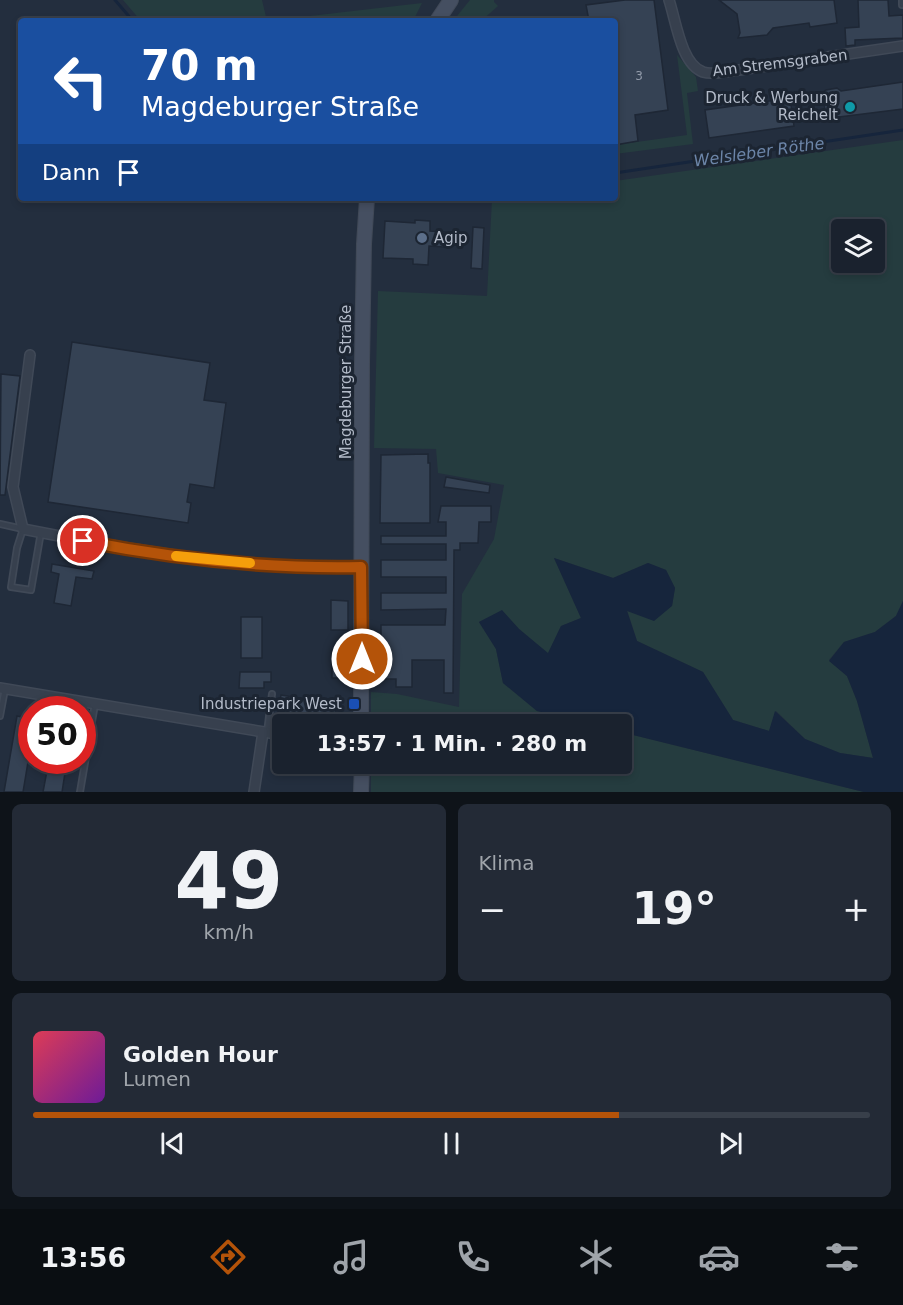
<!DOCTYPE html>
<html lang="de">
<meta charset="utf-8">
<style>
:root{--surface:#1a222e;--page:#232a36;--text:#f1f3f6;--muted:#9fa4aa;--line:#383f4a;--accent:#b45309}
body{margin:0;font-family:"DejaVu Sans",sans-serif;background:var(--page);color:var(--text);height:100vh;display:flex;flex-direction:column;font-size:22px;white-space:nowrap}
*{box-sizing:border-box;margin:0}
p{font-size:20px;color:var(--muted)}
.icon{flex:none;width:33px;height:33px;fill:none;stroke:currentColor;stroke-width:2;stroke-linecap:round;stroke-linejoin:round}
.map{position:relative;height:792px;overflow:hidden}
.panel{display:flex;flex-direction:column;gap:12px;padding:12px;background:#0e1319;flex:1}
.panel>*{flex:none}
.top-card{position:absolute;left:18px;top:18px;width:600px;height:183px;border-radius:6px;box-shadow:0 3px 9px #0003,0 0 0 2px var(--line);background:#1a4fa0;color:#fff;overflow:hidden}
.controls{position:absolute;left:831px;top:219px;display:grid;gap:12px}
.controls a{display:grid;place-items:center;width:54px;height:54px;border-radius:6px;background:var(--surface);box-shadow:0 3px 9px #0003,0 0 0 2px var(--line);font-size:30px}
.speed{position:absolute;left:18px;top:696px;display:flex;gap:12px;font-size:30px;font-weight:700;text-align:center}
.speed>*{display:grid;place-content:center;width:78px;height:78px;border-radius:50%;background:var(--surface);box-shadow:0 3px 9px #0003,0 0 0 2px var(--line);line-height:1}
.speed .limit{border:9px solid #d22;background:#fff;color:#111}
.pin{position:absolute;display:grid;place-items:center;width:51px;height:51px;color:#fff;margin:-26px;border:3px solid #fff;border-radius:50%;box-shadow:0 2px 6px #0007}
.me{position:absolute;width:66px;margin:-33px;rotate:0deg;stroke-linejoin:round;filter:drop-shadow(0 0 4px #0008)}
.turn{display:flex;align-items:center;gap:21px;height:126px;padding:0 24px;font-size:27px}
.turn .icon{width:78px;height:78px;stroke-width:2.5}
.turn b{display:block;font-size:42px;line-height:51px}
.then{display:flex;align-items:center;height:57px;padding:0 24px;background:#0003;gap:12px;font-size:22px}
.big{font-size:45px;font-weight:700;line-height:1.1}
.panel .tile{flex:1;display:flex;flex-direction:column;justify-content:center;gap:9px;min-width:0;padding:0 21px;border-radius:9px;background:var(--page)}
.panel .dial{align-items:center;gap:0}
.dial b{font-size:78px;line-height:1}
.song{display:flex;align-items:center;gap:18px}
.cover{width:72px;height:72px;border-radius:9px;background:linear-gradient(135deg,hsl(350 70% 55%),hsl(280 70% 35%))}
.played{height:6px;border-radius:3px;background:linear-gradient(90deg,var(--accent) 70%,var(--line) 70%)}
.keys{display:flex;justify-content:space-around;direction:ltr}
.heat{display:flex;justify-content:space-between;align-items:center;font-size:33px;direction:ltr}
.panel .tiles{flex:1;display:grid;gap:12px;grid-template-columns:1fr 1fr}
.tile:last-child{grid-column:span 2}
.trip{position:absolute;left:272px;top:714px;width:360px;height:60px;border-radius:6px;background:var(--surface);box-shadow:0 3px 9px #0003,0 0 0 2px var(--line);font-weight:700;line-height:60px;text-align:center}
.tabs{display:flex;height:96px;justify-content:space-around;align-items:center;background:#0a0e12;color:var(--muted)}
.tabs .icon{width:42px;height:42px}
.tabs .active{color:var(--accent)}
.tabs b{font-size:27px;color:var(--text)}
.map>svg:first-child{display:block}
.green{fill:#253c3f;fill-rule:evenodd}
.water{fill:#16253c}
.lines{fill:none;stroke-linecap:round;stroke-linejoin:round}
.stream{stroke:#16253c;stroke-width:3}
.building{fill:#354254;stroke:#1e2735;stroke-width:1.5}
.service-casing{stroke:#404957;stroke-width:8}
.minor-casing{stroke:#404957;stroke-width:12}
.secondary-casing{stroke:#404957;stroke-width:16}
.service{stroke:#37404e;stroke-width:4.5}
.minor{stroke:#37404e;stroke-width:9}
.secondary{stroke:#454f61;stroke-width:14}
.route-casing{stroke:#753606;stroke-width:15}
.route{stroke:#b45309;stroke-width:10}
.slow{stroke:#f59e0b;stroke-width:10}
.culture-dot{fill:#0f9aa8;stroke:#1c2532;stroke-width:2}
.service-dot{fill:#5c6f8a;stroke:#1c2532;stroke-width:2}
.transit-dot{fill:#1a4fb4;stroke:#1c2532;stroke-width:2}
.labels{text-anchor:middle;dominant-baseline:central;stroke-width:6;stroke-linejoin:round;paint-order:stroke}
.number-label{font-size:12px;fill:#929baa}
.street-label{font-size:15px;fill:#b3bbc9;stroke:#1c2532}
.poi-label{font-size:15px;fill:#b3bbc9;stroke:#1c2532;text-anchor:end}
.water-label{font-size:16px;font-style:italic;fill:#6c85a8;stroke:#1c2532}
</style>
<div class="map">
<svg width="903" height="792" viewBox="0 0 903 792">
<rect width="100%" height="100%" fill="#232e3e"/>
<g class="green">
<path d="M123,0H262L267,21L422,3L413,21H141Z"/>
<path d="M470,0H494V2L498,6L481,21H453Z"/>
<path d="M677,55L696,77L698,91L687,93L693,144L615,154V145L687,135Z"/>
<path d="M903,140V601L896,616L875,632L844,642L829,660L847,676L857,701L873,758L840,753L805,739L776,711L769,731L733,720L703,672L637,641L627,610L672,606L675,588L666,570L648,563L613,578L554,558L581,618L561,626L548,654L519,629L502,611L479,622L496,649L503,683L537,711L592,724H371V692L397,694L459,707L462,594L494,539L504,485L438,473L436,449L374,448L378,291L487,296L492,199L615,198V181ZM842,230H874V262H842Z"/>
<path d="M621,732L864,792H371V764H621Z"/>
</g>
<path class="water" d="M554,558L613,578L648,563L666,570L675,588L672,606L654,621L627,611L637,641L703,672L733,720L769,731L775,711L805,739L840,753L873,758L857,701L847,676L829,661L844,642L875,632L896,616L903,601V792H864L621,732V724H592L537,711L503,683L496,649L479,622L502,610L519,629L548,653L561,626L581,618Z"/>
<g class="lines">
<g class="stream">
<path d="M115,0L133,21"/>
<path d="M615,173L903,130"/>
</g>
</g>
<g class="building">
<path d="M625,0H654L668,110L635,115L638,141L615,145V21H589L586,5Z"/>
<path d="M719,0H834L837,23L810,27L809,23L773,28L767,35L738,38L740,33L737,14Z"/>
<path d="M858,0H888L889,16L903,15V38L855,40V45L846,46L845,28L859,27Z"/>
<path d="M903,82V109L831,118L825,112L823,92L826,90L837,88L841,91Z"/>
<path d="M790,98L794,126L709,138L705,110Z"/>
<path d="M415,220L430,221V231L445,232L444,247L429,246L428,265L413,264V259L383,258L385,221L415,223Z"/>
<path d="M473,227L484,228L482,269L471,268Z"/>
<path d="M72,342L210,363L204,400L226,403L214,488L190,484L187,502L191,503L188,523L48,502Z"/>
<path d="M1,374L20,376L5,495H0Z"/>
<path d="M428,454V463H430V523H380L381,455Z"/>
<path d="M446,477L490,485L489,493L444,487Z"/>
<path d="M441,506H491V522H479L478,543H460V550H454L453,693H444V660H412V687H396V679H381V625H445L446,609L381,610V593H446V577H381V560H446V544H381V536H446V522H438Z"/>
<path d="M52,564L94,571L92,579L76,577L71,606L54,603L59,574L51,572Z"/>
<path d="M331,600L348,601V630H331Z"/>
<rect x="241" y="617" width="21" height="41"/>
<rect x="332" y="651" width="15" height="27"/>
<path d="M240,672H271V682H264V688H239Z"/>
<path d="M281,695L337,704L334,723L278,713Z"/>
<path d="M17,716L32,719V762H28L23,792H4Z"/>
<path d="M49,760H67L62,792H43Z"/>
</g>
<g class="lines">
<g class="service-casing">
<g id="service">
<path d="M902,0V5"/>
<path d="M0,524L23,529L17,548L11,587L31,590L41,532"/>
<path d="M0,716L5,689"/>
<path d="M267,732L272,694"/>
<path d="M80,792L95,704"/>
</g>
</g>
<g class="minor-casing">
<g id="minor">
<path d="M669,0C676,21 681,64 703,72C712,75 723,72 732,71L903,46"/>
<path d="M30,355L13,487L23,529C135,551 247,570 361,567"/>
<path d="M0,688L282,735"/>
<path d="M254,792L263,732"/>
</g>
</g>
<g class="secondary-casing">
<g id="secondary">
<path d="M437,21L451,0"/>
<path d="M361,724L362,363L364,244L367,198"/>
<path d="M361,792L362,764"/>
</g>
</g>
<use href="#service" class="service"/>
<use href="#minor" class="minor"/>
<use href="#secondary" class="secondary"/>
</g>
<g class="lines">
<g class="route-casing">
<path id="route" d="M83,541C175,559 268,569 361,567L362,659"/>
</g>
<use href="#route" class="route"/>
<path class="slow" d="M176,556L250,563"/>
</g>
<circle class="culture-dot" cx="850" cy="107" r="6"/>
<circle class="service-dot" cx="422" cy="238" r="6"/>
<rect class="transit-dot" x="348" y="698" width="12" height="12" rx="3"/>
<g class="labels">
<g class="number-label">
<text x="639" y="76">3</text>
</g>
<g class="street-label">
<text transform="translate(780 63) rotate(-7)">Am Stremsgraben</text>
<text transform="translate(346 382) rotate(-90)">Magdeburger Straße</text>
</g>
<g class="poi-label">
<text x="838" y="98">Druck &amp; Werbung<tspan x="838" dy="17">Reichelt</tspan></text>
<text x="434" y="238" text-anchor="start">Agip</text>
<text x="342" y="704">Industriepark West</text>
</g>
<g class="water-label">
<text transform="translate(759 152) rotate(-8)">Welsleber Röthe</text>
</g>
</g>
</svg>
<div class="controls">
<a><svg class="icon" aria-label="layers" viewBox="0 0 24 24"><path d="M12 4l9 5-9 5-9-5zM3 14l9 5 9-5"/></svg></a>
</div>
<div class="speed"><div class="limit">50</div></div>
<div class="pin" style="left:83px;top:541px;background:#d93025"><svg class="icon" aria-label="arrive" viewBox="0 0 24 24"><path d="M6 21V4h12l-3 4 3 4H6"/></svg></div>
<svg class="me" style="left:362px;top:659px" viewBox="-20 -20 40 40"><circle r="17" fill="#b45309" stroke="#fff" stroke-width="3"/><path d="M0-11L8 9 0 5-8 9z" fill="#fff"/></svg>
<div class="trip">13:57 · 1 Min. · 280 m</div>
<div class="top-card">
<div class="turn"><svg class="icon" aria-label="left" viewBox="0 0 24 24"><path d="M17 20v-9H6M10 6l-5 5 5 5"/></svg><div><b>70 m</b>Magdeburger Straße</div></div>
<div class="then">Dann<svg class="icon" aria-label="arrive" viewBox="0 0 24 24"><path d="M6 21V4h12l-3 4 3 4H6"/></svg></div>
</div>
</div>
<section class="panel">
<div class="tiles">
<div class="tile dial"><b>49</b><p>km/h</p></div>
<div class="tile"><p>Klima</p>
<div class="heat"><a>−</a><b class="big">19°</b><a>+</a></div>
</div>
<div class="tile">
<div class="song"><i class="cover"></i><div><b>Golden Hour</b><p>Lumen</p></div></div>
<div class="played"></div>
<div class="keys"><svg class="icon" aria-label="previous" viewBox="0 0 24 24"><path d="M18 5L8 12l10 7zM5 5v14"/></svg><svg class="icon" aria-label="pause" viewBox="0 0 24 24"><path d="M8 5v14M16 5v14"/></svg><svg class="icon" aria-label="next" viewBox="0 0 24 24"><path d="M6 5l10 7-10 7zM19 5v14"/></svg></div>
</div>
</div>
</section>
<nav class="tabs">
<b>13:56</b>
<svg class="icon active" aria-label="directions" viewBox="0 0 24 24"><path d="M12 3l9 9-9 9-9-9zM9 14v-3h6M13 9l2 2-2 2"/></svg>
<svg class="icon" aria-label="music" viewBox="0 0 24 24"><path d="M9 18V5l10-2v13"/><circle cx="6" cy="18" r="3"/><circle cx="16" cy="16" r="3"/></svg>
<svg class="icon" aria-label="phone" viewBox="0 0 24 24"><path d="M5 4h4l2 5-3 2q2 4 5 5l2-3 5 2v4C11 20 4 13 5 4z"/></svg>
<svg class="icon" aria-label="climate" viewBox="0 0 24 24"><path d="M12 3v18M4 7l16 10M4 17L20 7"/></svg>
<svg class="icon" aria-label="car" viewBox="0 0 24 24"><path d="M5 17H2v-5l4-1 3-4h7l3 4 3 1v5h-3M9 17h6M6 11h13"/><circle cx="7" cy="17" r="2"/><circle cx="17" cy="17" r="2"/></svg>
<svg class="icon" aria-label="filters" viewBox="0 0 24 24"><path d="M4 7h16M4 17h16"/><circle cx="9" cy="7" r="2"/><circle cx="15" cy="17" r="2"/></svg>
</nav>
